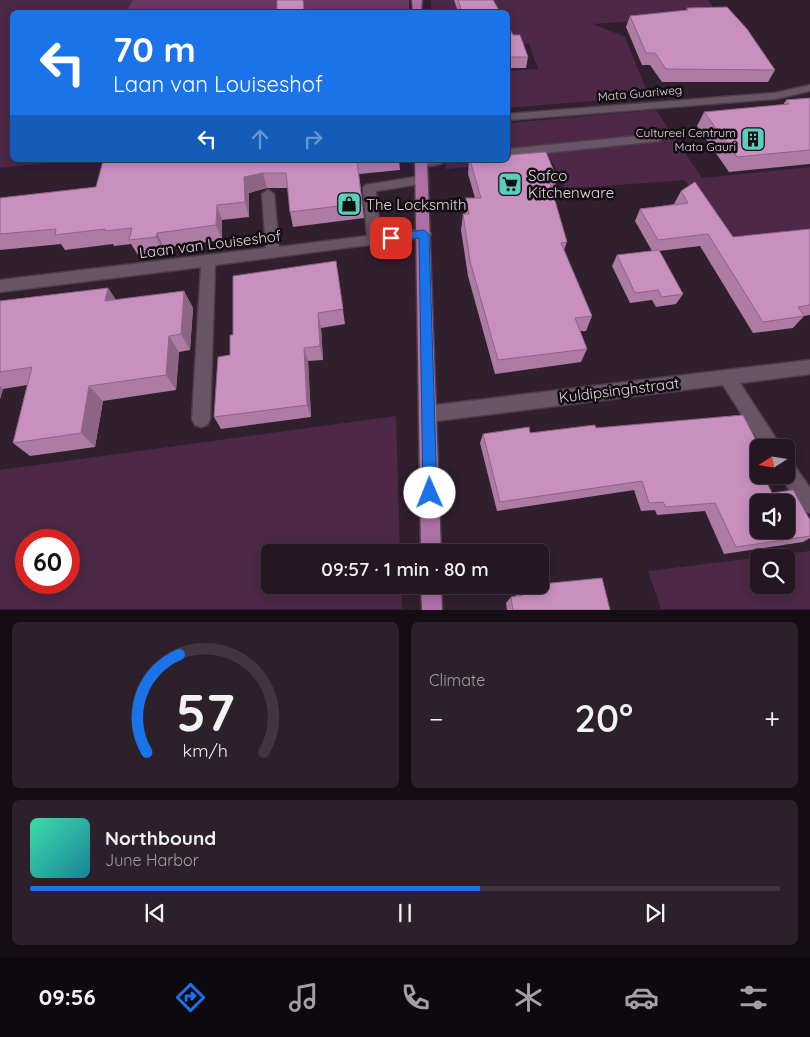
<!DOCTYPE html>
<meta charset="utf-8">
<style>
:root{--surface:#241722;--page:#2c202a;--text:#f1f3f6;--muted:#a39fa5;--line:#413640;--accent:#1a73e8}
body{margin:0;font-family:Quicksand,sans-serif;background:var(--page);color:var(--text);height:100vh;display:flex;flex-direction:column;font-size:19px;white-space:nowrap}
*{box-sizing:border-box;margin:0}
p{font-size:16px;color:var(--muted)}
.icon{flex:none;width:28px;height:28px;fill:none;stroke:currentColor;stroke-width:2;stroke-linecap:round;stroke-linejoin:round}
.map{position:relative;height:610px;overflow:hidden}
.side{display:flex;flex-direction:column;gap:12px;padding:12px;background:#140d13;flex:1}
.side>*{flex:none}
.banner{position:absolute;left:10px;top:10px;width:500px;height:152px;border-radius:8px;box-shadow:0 2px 12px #0003,0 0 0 1px var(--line);background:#1a73e8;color:#fff;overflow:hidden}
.needle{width:32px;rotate:258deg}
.fabs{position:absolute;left:750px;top:439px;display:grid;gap:10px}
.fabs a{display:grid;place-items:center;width:45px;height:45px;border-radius:8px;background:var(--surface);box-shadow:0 2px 12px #0003,0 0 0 1px var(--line);font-size:25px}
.speed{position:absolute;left:15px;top:529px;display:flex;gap:10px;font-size:25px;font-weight:700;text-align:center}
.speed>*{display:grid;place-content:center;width:65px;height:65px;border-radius:50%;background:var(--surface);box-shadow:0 2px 12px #0003,0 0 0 1px var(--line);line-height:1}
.speed .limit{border:8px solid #d22;background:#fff;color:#111}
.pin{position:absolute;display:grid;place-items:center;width:42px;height:42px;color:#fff;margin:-21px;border-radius:10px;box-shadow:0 2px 8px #0006}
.me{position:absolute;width:55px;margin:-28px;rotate:359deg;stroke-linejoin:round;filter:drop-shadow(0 0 4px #0008)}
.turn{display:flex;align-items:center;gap:18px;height:105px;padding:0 20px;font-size:22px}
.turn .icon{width:65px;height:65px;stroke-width:2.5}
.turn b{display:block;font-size:35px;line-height:42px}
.lanes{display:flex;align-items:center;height:48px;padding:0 20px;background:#0003;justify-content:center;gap:25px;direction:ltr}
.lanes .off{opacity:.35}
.big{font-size:38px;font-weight:600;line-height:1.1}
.side .widget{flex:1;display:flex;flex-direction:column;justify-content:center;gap:8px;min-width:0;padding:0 18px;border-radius:8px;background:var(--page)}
.side .dial{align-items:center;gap:0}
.dial svg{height:130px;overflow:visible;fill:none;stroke:var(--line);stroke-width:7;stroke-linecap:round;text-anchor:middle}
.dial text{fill:var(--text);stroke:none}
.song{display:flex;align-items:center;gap:15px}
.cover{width:60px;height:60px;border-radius:8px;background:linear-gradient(135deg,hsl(160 70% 55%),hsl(190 70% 35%))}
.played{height:5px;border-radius:2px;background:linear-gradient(90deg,var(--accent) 60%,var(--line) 60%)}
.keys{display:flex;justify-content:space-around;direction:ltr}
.heat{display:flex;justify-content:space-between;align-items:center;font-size:28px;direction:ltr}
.side .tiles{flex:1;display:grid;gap:12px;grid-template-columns:1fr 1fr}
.widget:last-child{grid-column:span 2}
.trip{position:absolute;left:261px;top:544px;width:288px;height:50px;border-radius:8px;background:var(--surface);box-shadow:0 2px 12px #0003,0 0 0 1px var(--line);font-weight:600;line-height:50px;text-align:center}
.menu{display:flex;height:80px;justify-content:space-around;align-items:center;background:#0e090e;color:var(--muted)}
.menu .icon{width:35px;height:35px}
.menu .selected{color:var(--accent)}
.menu b{font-size:22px;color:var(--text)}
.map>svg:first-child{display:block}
.green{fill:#4d2848;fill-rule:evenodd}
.forest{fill:#6a3763}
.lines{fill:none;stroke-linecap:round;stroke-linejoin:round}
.minor-casing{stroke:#4c3d49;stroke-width:3}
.major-casing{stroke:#4c3d49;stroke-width:3}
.minor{fill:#6a5566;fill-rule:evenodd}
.major{fill:#ae6fa5;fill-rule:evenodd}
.wall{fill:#ad7ba4}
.shaded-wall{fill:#8d6486}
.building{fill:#c98fbf;stroke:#8d6486;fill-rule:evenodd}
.route{fill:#1a73e8;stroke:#114b97}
.labels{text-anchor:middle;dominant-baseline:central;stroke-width:5;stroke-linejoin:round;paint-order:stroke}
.far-street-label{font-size:12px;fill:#e1d5de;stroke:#130c12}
.far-poi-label{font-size:12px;fill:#e1d5de;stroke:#130c12;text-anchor:end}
.poi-label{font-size:15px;fill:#e1d5de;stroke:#130c12;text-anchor:start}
.street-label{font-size:15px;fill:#e1d5de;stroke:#130c12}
</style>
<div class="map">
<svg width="810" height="610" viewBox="0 0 810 610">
<rect width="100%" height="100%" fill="#301f2d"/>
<g class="green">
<path d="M0,0H133L126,12H12V160H47L45,163L0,168Z"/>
<path d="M431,0H708L719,15L593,24L625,37L649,96L508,108V71L538,69L529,44L508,45V12H500L498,9L431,12Z"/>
<path d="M656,110L702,178L810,167V235L729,243L685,180L565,189L551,159L446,169L445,160H508V123Z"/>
<path d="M396,416L400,552H270V585H401L402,609H0V470ZM26,540H69V582H26Z"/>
<path d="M810,551V609H661L648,571ZM759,558H786V585H759Z"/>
</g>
<path class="forest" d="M133,0H409V12H126Z"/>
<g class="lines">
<g class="minor-casing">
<g id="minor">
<path d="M810,85V91L775,99L508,120V114L775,93Z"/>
<path d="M656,134L662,138L660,141L508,157V149Z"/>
<path d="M416,160H447C441,166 425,167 417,165Z"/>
<path d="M422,176L428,180L426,183L376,191L380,234L424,229L429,231L431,234L429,237L215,265L210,419L207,425L201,427L195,425L192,419L201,267L0,292V280L266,248L262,194L268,190L274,194L279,247L367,236L363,188L365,185Z"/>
<path d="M810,360V374L740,383L782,448H763L723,385L428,422L422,420L419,414L422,408L428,406Z"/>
<path d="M786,459L792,462L810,488V513L803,511L780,475H786Z"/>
</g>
</g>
<g class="major-casing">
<g id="major">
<path d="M412,0H422L421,12H413Z"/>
<path d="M415,160H427L441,552H421Z"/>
<path d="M421,585H441L442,610H422Z"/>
</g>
</g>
<use href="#minor" class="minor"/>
<use href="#major" class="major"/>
</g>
<g class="wall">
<path d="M454,0H493L500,12H458Z"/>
<path d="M687,8L775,70L768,82H662L650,65H642L626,27L630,16L686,11Z"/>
<path d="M508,26L513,35L528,57L526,68H508Z"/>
<path d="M810,98V164L729,172L697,126L704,112L783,105L786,100Z"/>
<path d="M113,160H399L400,170L359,174L364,218L293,227L290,212L288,188H267L249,193V217L222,220V240L164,248V252L138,255L131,244L114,246L113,244L65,250L61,244L0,250V198L96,187Z"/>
<path d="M469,160L557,179L553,194L567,242L564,250L592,316L586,331H580L587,349L581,362L495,374L468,276L461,230L463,214H465L466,198H475L468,174Z"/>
<path d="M681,191L733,237L810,229V315L804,316L793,328L753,333L700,246L659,251L683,294L676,304L656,307L652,300L630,303L612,266L617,255L652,251L635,221L640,209L675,204H674Z"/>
<path d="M336,261L345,324L321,328L323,360L308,361L311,417L221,429L214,417L230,355L233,335Z"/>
<path d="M108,288L116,300L184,291L193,308L190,350L179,352L176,390L103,401L95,447L30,456L13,443L27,385L3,389L0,399V301Z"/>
<path d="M596,428L759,448V450L752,455L772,493L810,520V538L803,542L724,554L705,511L657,515L655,510L641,511L634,490L497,511L480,443L483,434L530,433Z"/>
<path d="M521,586L610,610H507L506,603L511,597L516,596L515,593Z"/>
</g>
<g class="shaded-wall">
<path d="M263,173L267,188L249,193V217L245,202L244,177Z"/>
<path d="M217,205L222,220V240L216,225Z"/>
<path d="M157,233L164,248V252L156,237Z"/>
<path d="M108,288L119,305L105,301Z"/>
<path d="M184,291L193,308L190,350L181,334Z"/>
<path d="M318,313L321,328L323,360L320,346Z"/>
<path d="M169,336L179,352L176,390L166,375Z"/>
<path d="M304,348L308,361L311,417L307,405Z"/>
<path d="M0,386L3,389L0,399Z"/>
<path d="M89,386L103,401L95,447L81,433Z"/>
</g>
<g class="building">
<path d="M277,0H303L304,12H277Z"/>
<path d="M458,0H493L500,12H462Z"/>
<path d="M727,7L747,29L775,70L666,69L655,53H646L630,16L688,10L687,8Z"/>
<path d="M508,26L513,35H520L528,57H508Z"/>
<path d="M810,98V150L737,157L704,112L789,104L786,100Z"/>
<path d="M546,152L557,179L549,180L567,242L561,243L592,316L575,318L587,349L498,360L470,261L463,214H469L466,198H481L470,160H508V155Z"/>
<path d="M113,160H357L362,203L290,212L286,173H263L244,177L245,202L217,205L216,225L157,233L156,237L129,240L132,228L105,231V229L55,235L56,229L0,234V198L96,187L103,161Z"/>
<path d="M695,182L733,237L810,229V305L798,307L804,316L763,322L708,234L658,240L640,209L688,203L681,191Z"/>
<path d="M659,250L683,294L662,297L658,290L635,293L617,255Z"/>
<path d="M336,261L343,309L318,313L320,346L304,348L307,405L214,417L218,357L230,355V335H233V276Z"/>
<path d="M108,288L105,301L184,291L181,334L169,336L166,375L89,386L81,433L13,443L32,367L0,372V301Z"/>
<path d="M743,415L760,448H759V449L749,450L759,468V475H763L772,493L793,490L810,520V536L736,547L715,503L666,507L663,502L649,503L642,481L500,502L483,434L529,427L530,433L595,425L596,428ZM759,502H786V530H759Z"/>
<path d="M327,544L328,552H294Z"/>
<path d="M602,578L610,610H513L511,597L523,595L521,586Z"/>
</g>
<path class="route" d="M424,230L429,234L437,493L435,498L430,500L425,498L423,493L419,238L391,242L386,238L391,234Z"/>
<defs>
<g id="building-square" transform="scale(1.25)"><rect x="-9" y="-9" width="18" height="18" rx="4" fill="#5acebd" stroke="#130c12"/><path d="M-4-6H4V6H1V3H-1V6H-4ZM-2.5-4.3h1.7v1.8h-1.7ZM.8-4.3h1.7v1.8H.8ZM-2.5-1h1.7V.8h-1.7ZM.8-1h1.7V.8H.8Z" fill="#111"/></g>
<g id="supermarket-square" transform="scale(1.25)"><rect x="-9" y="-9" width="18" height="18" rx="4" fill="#5acebd" stroke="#130c12"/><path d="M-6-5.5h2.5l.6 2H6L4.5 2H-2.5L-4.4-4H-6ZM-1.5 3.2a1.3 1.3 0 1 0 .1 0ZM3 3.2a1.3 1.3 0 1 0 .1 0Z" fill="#111"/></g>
<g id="shop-square" transform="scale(1.25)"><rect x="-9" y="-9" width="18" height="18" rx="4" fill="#5acebd" stroke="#130c12"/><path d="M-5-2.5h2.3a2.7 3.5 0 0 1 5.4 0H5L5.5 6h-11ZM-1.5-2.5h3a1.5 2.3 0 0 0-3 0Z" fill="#111"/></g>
</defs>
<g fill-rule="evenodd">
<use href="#building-square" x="753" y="139"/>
<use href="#supermarket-square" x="510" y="184"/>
<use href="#shop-square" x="349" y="204"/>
</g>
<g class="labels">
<g class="far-street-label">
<text transform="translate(640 93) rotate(-5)">Mata Guariweg</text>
</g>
<g class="far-poi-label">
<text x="736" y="132">Cultureel Centrum<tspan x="736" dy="14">Mata Gauri</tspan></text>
</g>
<g class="poi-label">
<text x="528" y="175">Safco<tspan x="528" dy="17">Kitchenware</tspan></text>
<text x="366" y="204">The Locksmith</text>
</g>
<g class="street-label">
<text transform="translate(210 244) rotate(-7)">Laan van Louiseshof</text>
<text transform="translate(619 390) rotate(-7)">Kuldipsinghstraat</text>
</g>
</g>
</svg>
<div class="fabs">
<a><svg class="needle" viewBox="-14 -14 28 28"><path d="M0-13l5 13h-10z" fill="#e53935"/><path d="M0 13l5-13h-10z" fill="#a39fa5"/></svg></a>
<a><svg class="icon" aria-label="sound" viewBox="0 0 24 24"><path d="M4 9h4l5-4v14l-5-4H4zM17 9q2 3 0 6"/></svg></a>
<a><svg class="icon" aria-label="search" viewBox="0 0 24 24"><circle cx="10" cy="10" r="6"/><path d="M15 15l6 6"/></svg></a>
</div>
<div class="speed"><div class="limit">60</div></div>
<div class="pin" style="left:391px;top:238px;background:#d93025"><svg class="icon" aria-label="arrive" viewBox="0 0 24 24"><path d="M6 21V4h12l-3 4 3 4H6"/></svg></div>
<svg class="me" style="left:430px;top:493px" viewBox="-20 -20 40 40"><circle r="19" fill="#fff"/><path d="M0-13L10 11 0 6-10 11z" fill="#1a73e8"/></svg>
<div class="trip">09:57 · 1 min · 80 m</div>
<div class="banner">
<div class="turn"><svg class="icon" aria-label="left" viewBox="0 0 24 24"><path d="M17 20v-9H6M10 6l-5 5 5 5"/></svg><div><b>70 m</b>Laan van Louiseshof</div></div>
<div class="lanes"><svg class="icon" aria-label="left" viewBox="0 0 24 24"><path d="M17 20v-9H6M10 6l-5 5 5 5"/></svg><svg class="icon off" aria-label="ahead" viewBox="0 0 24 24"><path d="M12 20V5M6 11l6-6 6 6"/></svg><svg class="icon off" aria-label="right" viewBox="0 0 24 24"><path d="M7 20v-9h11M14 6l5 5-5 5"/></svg></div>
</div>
</div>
<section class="side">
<div class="tiles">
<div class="widget dial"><svg viewBox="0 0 100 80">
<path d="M14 69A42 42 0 1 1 86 69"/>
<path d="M14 69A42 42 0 0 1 34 9" stroke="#1a73e8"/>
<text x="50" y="56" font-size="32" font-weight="700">57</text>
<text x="50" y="72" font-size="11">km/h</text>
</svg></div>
<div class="widget"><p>Climate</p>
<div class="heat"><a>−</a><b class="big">20°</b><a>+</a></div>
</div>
<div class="widget">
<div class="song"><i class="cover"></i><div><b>Northbound</b><p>June Harbor</p></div></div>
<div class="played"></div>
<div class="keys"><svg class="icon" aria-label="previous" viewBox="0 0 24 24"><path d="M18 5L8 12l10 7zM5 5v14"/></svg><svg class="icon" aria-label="pause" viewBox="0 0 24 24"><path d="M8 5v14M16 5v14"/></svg><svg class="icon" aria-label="next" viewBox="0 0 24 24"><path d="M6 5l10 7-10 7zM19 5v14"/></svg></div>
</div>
</div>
</section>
<nav class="menu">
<b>09:56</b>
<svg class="icon selected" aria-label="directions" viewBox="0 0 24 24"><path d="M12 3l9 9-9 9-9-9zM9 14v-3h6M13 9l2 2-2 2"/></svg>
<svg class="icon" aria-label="music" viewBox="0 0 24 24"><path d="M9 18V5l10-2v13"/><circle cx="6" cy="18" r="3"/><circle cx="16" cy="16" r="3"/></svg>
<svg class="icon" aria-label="phone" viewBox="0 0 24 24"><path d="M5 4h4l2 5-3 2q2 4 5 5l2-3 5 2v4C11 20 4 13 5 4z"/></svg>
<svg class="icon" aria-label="climate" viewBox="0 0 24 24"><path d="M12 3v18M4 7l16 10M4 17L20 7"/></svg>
<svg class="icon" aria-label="car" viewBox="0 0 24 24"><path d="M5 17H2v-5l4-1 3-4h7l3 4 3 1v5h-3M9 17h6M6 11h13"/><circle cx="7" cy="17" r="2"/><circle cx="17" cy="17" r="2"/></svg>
<svg class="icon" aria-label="filters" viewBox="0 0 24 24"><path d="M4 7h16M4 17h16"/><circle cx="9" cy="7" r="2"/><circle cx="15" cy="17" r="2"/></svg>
</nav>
